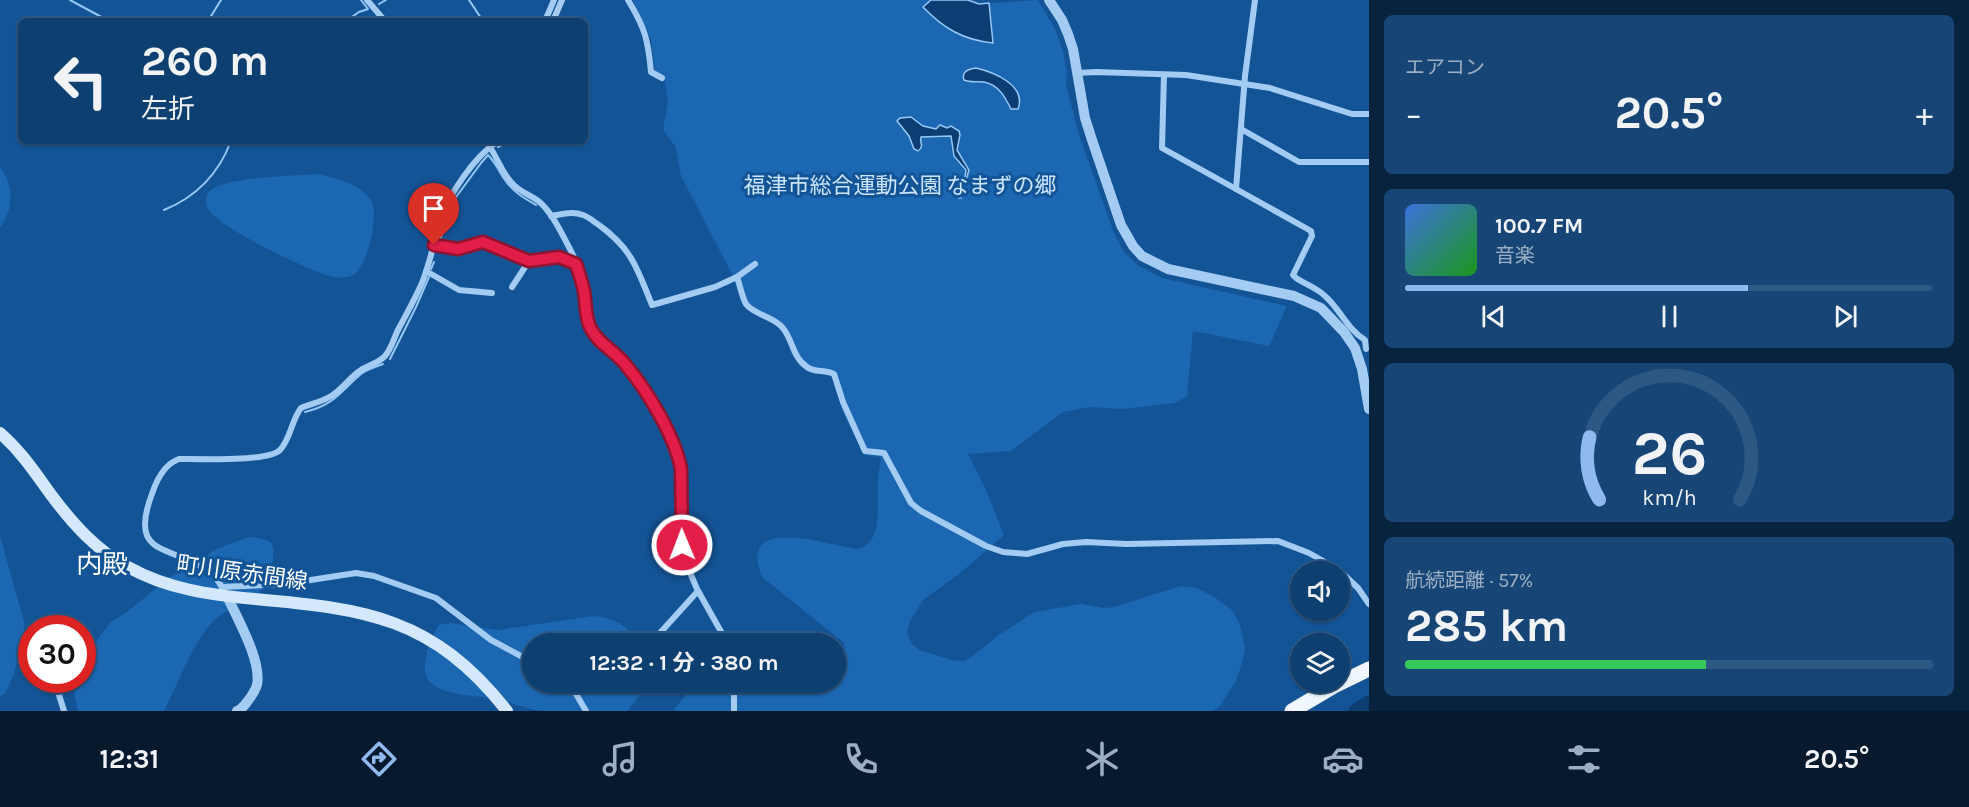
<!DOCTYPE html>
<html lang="ja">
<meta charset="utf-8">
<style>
:root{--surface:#0e3f71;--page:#174676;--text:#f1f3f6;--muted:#9bafc3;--line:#2e5884;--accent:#90b9f0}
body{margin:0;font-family:Karla,"Noto Sans JP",sans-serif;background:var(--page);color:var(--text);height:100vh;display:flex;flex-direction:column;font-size:22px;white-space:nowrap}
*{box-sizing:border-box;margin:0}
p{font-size:20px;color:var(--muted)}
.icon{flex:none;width:33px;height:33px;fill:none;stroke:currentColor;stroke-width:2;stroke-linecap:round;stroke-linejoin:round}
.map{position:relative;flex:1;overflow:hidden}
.side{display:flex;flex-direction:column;gap:15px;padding:15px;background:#08233e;width:600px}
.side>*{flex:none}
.banner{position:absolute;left:18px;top:18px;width:570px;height:126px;border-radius:9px;box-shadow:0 2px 4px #0004,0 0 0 2px var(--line);background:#0e3f71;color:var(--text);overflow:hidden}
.controls{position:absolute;left:1290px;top:561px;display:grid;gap:12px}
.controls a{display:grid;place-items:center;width:60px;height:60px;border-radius:50%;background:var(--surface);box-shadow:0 2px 4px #0004,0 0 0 2px var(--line);font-size:30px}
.speed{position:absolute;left:18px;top:615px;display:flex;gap:12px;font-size:30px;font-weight:700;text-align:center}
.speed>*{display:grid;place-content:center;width:78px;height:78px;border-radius:50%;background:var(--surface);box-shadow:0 2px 4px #0004,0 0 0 2px var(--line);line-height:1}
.speed .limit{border:9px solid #d22;background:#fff;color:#111}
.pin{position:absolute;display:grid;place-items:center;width:51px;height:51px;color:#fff;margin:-62px -26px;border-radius:50% 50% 50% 0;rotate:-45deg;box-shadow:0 0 6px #0007}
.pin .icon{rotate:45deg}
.me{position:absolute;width:66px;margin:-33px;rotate:359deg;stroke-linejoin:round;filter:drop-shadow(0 0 4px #0008)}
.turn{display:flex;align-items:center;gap:21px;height:126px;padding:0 24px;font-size:27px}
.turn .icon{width:78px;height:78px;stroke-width:2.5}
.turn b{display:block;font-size:42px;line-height:51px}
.big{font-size:45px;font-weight:700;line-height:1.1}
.side .tile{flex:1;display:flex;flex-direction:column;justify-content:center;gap:9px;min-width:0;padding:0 21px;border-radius:9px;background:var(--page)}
.side .dial{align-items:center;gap:0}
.dial svg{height:156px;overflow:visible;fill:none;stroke:var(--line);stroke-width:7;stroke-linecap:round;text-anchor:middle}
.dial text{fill:var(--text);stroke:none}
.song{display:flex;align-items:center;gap:18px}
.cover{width:72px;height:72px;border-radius:9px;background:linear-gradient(135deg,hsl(220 70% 55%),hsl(120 70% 35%))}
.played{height:6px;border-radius:3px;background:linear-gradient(90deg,var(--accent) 65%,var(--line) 65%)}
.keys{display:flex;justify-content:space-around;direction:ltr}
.heat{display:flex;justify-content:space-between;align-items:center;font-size:33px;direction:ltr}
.charge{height:9px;border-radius:4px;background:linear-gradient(90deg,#34c759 57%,var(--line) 0)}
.trip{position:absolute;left:522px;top:633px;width:324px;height:60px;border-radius:30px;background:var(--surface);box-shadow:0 2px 4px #0004,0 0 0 2px var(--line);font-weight:700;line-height:60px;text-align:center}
.menu{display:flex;height:96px;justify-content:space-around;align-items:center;background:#06192d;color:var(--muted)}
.menu .icon{width:42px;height:42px}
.menu .selected{color:var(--accent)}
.menu b{font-size:27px;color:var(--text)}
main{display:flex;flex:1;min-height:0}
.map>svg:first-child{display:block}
.green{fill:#1b67b1}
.water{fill:#0c3e73;stroke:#96c8f6;stroke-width:1.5}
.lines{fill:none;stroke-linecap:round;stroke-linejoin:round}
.stream{stroke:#96c8f6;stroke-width:2}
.river{stroke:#0c3e73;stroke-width:15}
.minor{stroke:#a4ccf3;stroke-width:6}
.tertiary{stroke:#a4ccf3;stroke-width:10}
.secondary{stroke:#d3e7fd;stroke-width:12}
.primary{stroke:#f0f7ff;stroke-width:15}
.route-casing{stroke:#92132f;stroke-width:15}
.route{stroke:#e11d48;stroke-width:10}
.labels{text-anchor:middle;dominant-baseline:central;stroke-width:6;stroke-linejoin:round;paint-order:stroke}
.park-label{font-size:22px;fill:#cce5fd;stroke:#135497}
.street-label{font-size:22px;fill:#fff;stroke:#135497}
.quarter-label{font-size:26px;fill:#fff;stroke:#135497}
</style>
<main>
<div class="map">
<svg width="1369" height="711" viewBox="0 0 1369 711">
<rect width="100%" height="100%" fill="#135497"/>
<g class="green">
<path d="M633,0H968L979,4L1038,0L1055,29L1063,51L1067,74L1066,85L1079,135L1114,233L1124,252L1139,266L1162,278L1287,306L1269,346L1193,331L1187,396L1174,403L1122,409L1090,407L1063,412L1011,451L968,454L986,490L1004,535L959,574L923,600L910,621L907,633L912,644L919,650L952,660L964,661L970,658L1000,634L1035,612L1081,604L1104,608L1114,607L1181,586L1196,588L1213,596L1232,610L1240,624L1245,649L1243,660L1236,681L1219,707L1213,711H673L687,693L709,683L836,682V666C843,661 848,652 843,642L762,577C735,512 830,546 858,549C885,541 876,503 878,481C878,473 880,465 881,457L864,455L842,410L832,376L807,371L799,365L791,353L786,336L779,327L746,309L741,302L733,276L681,176L676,148L663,129L668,103L664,76L655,71L651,40Z"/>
<path d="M0,167C14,186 14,208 0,228Z"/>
<path d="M315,174C334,177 359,183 371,200C380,214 367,269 352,276C346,278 339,278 333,277C313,273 212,225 207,207C205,201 206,194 211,190C228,177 291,176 315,174Z"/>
<path d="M0,536L25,625L14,674L5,694L0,696Z"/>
<path d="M249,537C256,538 266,538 271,543C278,552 268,584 260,591C243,605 221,610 207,628C190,651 177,685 164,711H78C75,700 73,691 76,680H82L83,667L92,647L110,623L128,611L170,577L219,548Z"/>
<path d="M594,616C612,618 630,625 637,643L532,644V682L644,683L638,697L627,711C599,711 571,711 544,711C529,710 514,703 499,700C480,695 443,697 429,681C418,669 431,637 439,625L450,623L498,630Z"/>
</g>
<g class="water">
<path d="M931,0H968L979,4L989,3L993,43C963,40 943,28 923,7Z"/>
<path d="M976,68C993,72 1027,85 1018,109H1011C1005,97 999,85 984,82C977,81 971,83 964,80C961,72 968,69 976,68Z"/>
<path d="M911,117L923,126L936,129L940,125L947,128L951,126L959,131L960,135L957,150L969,170L966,180L960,187L961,198H959L958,190L951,189C958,185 966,181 966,170L954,156L951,136L921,137C919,142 925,146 918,151L914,149L909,136L897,121L900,118Z"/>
</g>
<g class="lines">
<g class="stream">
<path d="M70,0L109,21"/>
<path d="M469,0L483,21"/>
<path d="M379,4L386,0"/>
<path d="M208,21L221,0"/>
<path d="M346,21L359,12L368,9L361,0"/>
<path d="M498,147L510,141"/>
<path d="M164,210C196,197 219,173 231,141"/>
<path d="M439,244L451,204L481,163L488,155C496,163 499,172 505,180C513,192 524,198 536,205"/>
<path d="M431,269L434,262"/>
<path d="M390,359L416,307L429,277"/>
<path d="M305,412C334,405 340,392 361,374C367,369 376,367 383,364"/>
</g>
<path class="river" d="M1356,711L1369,703"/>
<g class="minor">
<path d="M367,0L385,21"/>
<path d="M628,0C645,28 648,39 651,72L662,78"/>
<path d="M1255,0L1245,76L1236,189L1311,231L1312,236L1293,275L1296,278C1305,284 1317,288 1325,296C1340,309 1347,329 1365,340L1366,349"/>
<path d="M545,21L554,0"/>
<path d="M553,21L562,0"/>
<path d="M1077,73L1096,72L1186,75L1270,88L1352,114H1369"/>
<path d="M1164,75L1162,148L1236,189"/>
<path d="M1241,129L1299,162H1369"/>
<path d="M490,147C497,158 502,172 511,182C518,191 528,194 537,200C551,210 562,234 570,249C576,261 581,275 584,288C586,301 585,316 591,329C598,342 613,351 623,361C645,384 675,438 681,469L683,556L697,589L728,644"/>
<path d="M551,216C561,214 573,211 583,215C589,217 594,222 599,225C632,249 637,268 652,305L715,287L737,277L755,264"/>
<path d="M434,245L458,249L483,242L529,261L559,257L576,264"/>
<path d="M426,271L459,290L492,293"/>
<path d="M737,277C740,285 742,297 746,304C754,315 773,316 782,327C793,339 792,357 807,367C815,373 825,369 834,374L843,402L865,451L884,453L911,503L921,511L986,546L1003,552L1027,554L1063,544L1086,542L1126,544L1278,541L1309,553L1339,570L1358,588L1369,604"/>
<path d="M512,287L529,261"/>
<path d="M222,587L285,584L356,573L374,576L436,598L491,640L532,662"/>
<path d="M227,596C222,588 218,578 211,573C172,543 126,560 153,491C158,477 165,464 179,459C198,459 269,462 280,450C291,438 291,421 301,408C312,403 324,402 334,394C344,387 351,376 361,370C369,365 379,363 385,356C392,348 394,337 399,328C407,313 415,299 422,283C430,263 434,242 440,221C449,194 474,157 498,141"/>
<path d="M659,634L698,591"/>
<path d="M567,682L572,687L586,711"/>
<path d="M63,686L59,695L64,711"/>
<path d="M734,711V682"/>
</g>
<g class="tertiary">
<path d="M1049,0L1062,20L1068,34L1073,49L1085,118L1092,140L1121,225L1133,246L1142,256L1168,269L1294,296L1321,308L1344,332L1355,348L1362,369L1369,409"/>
<path d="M227,596C237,618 262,661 257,685C255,691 251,697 247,702C244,706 242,709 237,711"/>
</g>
<path class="secondary" d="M0,433C21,451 36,474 52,496C73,524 97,551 128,567C167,589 211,595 255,599C366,609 433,617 507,711"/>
<path class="primary" d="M1292,711L1334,686L1369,669"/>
</g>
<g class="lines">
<g class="route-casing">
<path id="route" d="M434,245L458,249L483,242L529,261L559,257L576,264C579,273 582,282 584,291C586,303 585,316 590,327C597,343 615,351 625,364C647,390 675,436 681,469L682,545"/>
</g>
<use href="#route" class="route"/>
</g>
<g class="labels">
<g class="park-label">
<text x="900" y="186">福津市総合運動公園 なまずの郷</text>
</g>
<g class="street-label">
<text transform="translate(242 573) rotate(8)">町川原赤間線</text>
</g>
<g class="quarter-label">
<text x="102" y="564">内殿</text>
</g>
</g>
</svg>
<div class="controls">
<a><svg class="icon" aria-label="sound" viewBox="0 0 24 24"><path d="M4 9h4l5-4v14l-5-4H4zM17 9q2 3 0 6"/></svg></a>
<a><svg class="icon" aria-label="layers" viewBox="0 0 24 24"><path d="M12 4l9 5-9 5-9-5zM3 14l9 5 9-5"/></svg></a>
</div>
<div class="speed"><div class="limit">30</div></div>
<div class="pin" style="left:434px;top:245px;background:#d93025"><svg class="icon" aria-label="arrive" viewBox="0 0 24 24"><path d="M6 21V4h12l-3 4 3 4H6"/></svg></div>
<svg class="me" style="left:682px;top:545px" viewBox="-20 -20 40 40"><circle r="17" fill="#e11d48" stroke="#fff" stroke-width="3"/><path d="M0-11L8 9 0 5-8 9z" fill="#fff"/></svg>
<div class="trip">12:32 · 1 分 · 380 m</div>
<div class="banner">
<div class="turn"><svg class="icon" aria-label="left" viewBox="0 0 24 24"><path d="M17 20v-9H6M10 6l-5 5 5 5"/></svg><div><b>260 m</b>左折</div></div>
</div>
</div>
<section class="side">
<div class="tile"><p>エアコン</p>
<div class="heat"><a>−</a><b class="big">20.5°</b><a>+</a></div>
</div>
<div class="tile">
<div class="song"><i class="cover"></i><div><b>100.7 FM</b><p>音楽</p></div></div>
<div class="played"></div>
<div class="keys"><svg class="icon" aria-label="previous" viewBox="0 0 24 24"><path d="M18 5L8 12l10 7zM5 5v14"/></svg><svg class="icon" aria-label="pause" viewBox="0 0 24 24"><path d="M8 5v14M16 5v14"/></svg><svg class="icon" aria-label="next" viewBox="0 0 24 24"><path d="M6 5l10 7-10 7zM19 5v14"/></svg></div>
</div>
<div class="tile dial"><svg viewBox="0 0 100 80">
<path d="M14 69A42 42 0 1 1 86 69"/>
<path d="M14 69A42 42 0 0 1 9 37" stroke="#90b9f0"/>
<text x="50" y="56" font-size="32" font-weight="700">26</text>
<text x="50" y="72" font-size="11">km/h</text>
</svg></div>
<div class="tile"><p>航続距離 · 57%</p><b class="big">285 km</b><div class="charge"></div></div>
</section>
</main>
<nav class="menu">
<b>12:31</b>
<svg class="icon selected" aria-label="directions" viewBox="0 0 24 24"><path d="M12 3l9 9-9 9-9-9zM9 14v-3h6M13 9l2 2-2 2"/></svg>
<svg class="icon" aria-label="music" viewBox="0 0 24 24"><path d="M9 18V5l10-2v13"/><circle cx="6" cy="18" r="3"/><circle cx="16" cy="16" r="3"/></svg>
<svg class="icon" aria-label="phone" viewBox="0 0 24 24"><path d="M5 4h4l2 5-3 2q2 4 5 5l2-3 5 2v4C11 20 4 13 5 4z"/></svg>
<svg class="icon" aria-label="climate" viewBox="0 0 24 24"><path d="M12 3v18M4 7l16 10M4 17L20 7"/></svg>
<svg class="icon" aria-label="car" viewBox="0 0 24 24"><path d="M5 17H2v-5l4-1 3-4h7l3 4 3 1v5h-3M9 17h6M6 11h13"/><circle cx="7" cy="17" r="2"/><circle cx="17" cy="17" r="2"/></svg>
<svg class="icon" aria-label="filters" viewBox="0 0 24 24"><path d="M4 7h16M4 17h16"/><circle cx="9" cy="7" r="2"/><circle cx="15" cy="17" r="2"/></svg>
<b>20.5°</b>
</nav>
